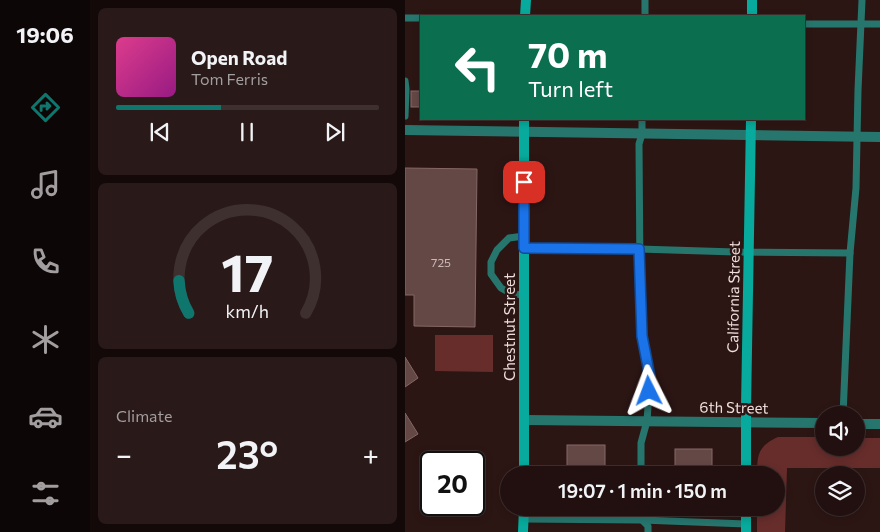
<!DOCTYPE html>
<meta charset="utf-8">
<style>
:root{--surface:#21100f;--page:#291918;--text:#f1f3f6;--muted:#a29d9e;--line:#3e302f;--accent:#0f766e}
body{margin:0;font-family:Commissioner,sans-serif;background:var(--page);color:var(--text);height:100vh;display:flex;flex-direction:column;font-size:19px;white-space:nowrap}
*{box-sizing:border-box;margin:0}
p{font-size:16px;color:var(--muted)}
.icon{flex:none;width:28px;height:28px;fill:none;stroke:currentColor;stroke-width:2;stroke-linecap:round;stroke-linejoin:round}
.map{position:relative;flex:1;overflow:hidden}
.sheet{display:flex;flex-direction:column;gap:8px;padding:8px;background:#120908;width:315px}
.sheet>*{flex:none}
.hud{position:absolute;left:15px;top:15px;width:385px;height:105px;border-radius:0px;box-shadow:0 2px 8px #0003,0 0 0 1px var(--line);background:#0b6e4f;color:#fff;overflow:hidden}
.fabs{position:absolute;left:410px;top:406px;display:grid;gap:10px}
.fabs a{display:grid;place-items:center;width:50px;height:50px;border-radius:50%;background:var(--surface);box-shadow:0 2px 8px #0003,0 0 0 1px var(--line);font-size:25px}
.speed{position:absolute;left:15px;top:451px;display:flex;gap:10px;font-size:25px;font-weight:700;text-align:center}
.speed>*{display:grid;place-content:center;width:65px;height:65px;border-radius:50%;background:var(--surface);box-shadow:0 2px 8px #0003,0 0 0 1px var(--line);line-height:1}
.speed .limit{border:2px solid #111;border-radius:8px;background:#fff;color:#111}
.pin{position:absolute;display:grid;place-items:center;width:42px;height:42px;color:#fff;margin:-21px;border-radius:10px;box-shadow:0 2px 8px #0006}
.me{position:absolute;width:55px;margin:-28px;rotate:357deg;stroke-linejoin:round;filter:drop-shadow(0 0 4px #0008)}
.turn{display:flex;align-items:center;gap:18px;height:105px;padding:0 25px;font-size:22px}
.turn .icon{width:65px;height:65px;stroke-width:2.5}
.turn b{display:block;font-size:35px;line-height:42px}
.big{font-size:38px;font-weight:600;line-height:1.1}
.sheet .tile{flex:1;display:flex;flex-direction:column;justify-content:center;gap:8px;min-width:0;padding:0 18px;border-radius:8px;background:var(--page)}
.sheet .dial{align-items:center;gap:0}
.dial svg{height:130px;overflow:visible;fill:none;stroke:var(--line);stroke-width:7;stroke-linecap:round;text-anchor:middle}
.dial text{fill:var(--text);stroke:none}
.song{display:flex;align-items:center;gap:15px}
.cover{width:60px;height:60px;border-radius:8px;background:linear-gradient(135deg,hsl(330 70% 55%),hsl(310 70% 35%))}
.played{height:5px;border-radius:2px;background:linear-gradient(90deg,var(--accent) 40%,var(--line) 40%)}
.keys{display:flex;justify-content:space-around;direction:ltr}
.heat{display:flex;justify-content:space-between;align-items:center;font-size:28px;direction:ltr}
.trip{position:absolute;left:95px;top:466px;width:285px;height:50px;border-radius:25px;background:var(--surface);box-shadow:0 2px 8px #0003,0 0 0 1px var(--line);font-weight:600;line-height:50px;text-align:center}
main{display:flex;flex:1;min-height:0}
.dock{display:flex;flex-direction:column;width:90px;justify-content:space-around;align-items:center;background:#0d0606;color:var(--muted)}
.dock .icon{width:35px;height:35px}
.dock .current{color:var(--accent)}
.dock b{font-size:22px;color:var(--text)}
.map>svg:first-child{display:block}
.green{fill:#662d2b}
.building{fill:#634846;stroke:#856866}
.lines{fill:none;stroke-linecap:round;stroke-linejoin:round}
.lane{stroke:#27766e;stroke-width:7}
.street{stroke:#27766e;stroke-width:10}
.secondary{stroke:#07aa9c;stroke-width:10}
.route-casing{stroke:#114b97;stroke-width:12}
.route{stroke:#1a73e8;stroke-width:9}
.labels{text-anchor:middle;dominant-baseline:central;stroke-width:5;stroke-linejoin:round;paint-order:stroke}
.number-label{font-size:12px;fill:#cbb8b6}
.street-label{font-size:15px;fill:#eededc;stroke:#2c1614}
</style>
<main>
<nav class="dock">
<b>19:06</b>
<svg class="icon current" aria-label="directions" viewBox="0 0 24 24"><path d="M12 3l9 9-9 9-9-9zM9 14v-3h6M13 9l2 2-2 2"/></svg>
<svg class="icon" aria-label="music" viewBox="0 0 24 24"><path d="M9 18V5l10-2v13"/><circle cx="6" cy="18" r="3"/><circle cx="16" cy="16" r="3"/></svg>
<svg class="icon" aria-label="phone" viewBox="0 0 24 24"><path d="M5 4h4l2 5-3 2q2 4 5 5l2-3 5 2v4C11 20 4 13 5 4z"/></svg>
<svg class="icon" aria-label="climate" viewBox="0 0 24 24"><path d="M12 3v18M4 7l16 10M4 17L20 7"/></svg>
<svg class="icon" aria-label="car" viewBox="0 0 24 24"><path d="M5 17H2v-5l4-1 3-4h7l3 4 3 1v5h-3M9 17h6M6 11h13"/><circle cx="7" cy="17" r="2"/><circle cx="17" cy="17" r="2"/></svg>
<svg class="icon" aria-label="filters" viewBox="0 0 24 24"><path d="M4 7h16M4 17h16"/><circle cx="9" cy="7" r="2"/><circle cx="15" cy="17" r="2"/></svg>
</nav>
<section class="sheet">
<div class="tile">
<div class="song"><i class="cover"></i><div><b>Open Road</b><p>Tom Ferris</p></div></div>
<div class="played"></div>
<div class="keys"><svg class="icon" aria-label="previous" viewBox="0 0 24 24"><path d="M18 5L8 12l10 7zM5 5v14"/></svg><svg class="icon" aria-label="pause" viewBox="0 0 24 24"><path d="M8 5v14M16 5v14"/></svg><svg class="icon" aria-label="next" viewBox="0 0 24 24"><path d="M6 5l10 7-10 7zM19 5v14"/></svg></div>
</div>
<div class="tile dial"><svg viewBox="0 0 100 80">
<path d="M14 69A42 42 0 1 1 86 69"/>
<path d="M14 69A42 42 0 0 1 8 49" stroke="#0f766e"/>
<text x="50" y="56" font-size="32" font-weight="700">17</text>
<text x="50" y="72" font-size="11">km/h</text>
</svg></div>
<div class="tile"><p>Climate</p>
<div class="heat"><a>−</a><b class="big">23°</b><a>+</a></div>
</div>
</section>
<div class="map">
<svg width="475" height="532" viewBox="0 0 475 532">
<rect width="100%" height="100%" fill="#2c1614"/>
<g class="green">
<path d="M30,335H88V372L30,371Z"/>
<path d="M373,437H419V448H451V438H475V468H382L380,532H352V508H371V475H352C352,455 353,446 373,437Z"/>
</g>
<g class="building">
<rect x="6" y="91" width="10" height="16"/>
<path d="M0,168L72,169L70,327L9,326V295H0Z"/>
<path d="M0,357L13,378L0,387Z"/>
<path d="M0,413L13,434L0,442Z"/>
<rect x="162" y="445" width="38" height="30"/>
<rect x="270" y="449" width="37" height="26"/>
</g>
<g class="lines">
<g class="lane">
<path d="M240,16V0"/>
<path d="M0,18H16"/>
<path d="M399,24H475"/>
<path d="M0,81L1,89L0,116"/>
<path d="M119,236L104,238L92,250L86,262V274L96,288L107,294L119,295"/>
<path d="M119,248L234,249L330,252L445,253"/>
<path d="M438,415L445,253L451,188L453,90L457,0"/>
<path d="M236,475V443L242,421L245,377L237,336L235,274L234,144L237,134V119"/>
<path d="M237,508V520L243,526V532"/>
<path d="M119,519L237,520L341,524"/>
</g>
<g class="street">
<path d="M0,130L475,137"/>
<path d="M120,420L419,423"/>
<path d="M451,424H475"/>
</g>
<g class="secondary">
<path d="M120,16L121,0"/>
<path d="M347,16V0"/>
<path d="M119,119V475"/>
<path d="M341,475V407L346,119"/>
<path d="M341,508V532"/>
<path d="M118,532L119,508"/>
</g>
</g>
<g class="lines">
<g class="route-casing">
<path id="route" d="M119,182V248L234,249L237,336L245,377L244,391"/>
</g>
<use href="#route" class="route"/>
</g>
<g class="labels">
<g class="number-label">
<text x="36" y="262">725</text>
</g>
<g class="street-label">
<text transform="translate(328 297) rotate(-89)">California Street</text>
<text transform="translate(104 327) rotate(-90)">Chestnut Street</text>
<text transform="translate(329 407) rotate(1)">6th Street</text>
</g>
</g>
</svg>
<div class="fabs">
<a><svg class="icon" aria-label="sound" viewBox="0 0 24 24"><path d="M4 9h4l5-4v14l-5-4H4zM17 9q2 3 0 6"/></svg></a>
<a><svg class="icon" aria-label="layers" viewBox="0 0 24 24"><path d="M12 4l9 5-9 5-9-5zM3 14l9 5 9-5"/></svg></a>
</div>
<div class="speed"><div class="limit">20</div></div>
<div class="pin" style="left:119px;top:182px;background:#d93025"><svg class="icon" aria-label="arrive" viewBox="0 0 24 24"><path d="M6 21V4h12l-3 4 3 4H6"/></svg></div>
<svg class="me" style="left:244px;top:391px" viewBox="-20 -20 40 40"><path d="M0-17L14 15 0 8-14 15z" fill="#1a73e8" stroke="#fff" stroke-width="4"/></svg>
<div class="trip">19:07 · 1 min · 150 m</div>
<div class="hud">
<div class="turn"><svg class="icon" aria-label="left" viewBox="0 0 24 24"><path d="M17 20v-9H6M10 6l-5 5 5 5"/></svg><div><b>70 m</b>Turn left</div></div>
</div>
</div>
</main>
